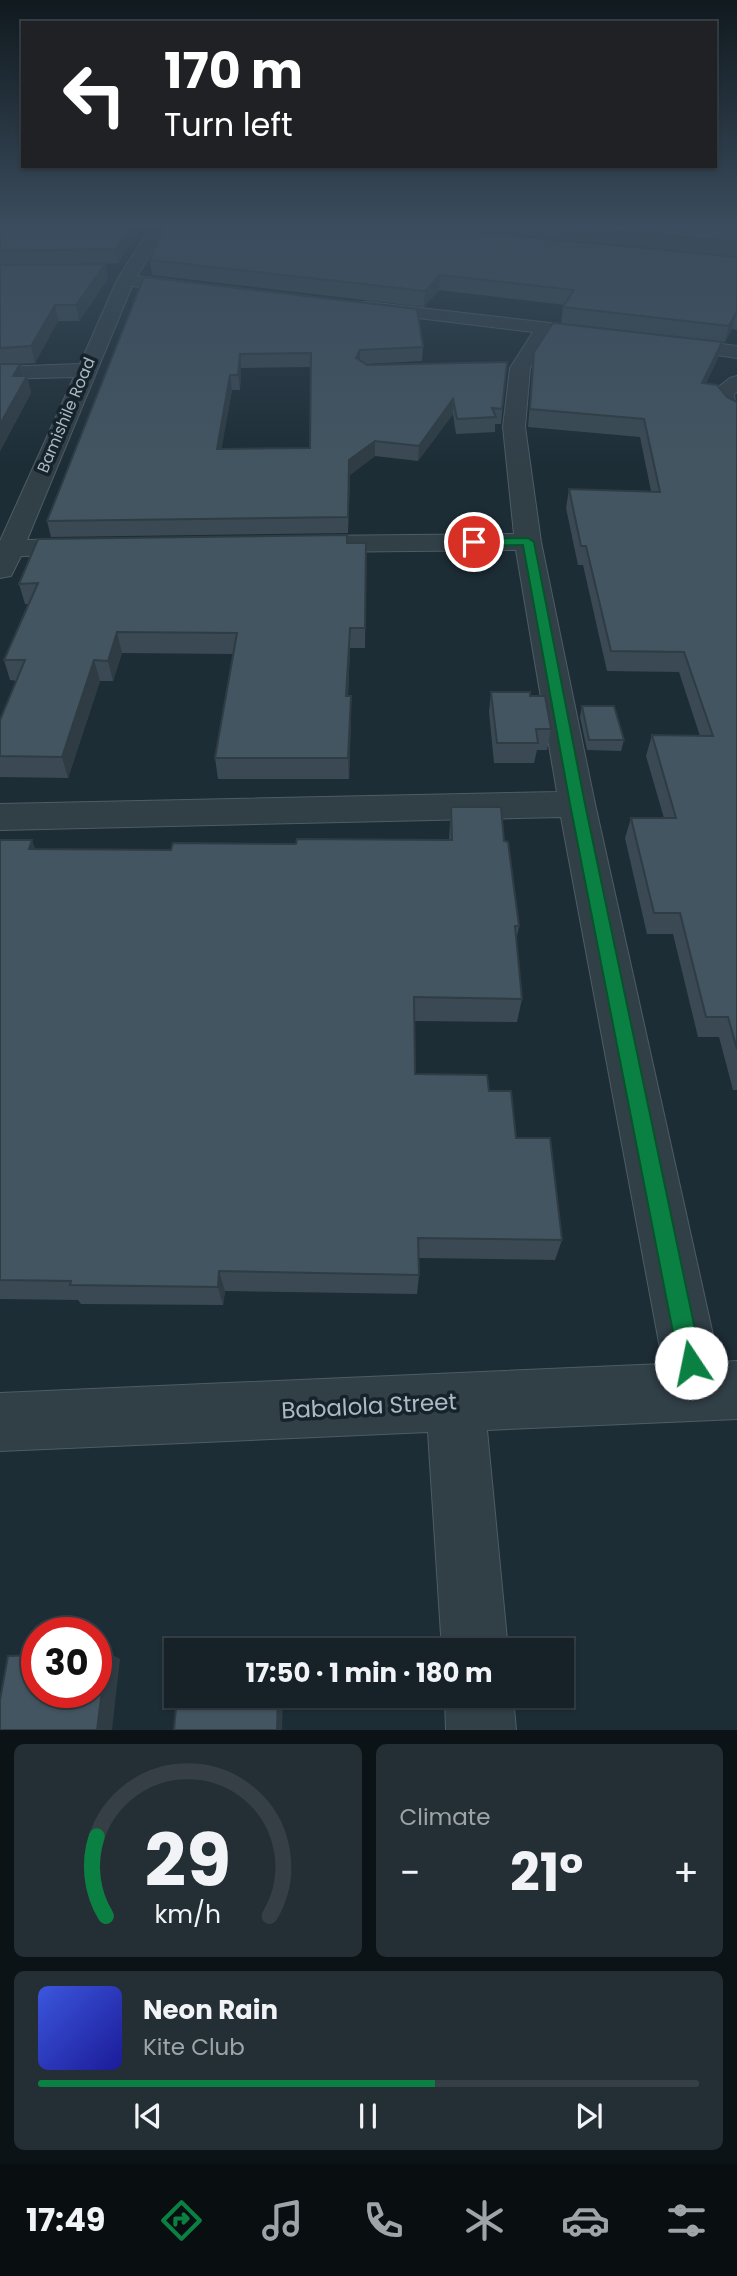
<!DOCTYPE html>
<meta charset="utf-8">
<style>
:root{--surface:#162228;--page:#232f34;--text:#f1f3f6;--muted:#9ea4a8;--line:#353f45;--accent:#0b8043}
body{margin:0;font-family:Poppins,sans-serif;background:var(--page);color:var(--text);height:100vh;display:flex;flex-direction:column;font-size:26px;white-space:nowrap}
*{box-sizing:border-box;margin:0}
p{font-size:23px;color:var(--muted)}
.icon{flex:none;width:38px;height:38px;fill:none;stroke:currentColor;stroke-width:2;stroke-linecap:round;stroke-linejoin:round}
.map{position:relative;height:1730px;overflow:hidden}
.drawer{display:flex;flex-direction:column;gap:14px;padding:14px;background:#0c1316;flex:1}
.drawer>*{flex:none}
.hud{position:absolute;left:21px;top:21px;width:696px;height:147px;border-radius:0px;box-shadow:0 2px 5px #0004,0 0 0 2px var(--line);background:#202124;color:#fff;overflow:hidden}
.speed{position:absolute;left:21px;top:1617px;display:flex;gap:14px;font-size:35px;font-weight:700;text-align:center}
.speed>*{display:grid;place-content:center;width:91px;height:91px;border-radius:50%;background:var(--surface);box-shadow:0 2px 5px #0004,0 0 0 2px var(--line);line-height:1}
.speed .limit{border:10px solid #d22;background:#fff;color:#111}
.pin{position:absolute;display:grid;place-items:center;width:60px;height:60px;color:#fff;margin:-30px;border:4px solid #fff;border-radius:50%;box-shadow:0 2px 7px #0007}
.me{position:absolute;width:77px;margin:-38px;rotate:349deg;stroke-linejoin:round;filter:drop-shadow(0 0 5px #0008)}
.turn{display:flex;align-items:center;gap:24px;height:147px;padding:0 28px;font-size:32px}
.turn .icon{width:91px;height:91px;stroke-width:2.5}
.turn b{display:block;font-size:49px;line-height:60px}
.big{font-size:52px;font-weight:700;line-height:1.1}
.drawer .tile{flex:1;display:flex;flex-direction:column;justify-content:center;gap:10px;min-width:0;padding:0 24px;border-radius:10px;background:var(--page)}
.drawer .dial{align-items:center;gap:0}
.dial svg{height:182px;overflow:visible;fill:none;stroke:var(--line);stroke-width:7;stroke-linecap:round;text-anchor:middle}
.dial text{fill:var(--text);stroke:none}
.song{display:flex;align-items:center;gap:21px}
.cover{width:84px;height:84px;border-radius:10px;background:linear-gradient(135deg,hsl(230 70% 55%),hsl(240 70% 35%))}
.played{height:7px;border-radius:4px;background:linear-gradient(90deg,var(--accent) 60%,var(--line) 60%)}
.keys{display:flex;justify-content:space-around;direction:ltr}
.heat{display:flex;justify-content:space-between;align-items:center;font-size:38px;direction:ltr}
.drawer .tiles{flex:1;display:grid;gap:14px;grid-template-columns:1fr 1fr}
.tile:last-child{grid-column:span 2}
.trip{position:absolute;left:164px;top:1638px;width:410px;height:70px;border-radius:0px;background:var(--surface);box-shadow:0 2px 5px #0004,0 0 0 2px var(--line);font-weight:700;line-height:70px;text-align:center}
.tab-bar{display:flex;height:112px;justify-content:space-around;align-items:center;background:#090e10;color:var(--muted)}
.tab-bar .icon{width:49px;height:49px}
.tab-bar .selected{color:var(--accent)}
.tab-bar b{font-size:32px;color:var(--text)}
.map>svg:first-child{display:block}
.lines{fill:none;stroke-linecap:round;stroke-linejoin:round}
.minor-casing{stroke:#4e5c65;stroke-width:2}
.minor{fill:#313f47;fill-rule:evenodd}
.wall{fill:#3a4953;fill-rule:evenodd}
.shaded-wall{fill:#2f3c44}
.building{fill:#435561;stroke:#2f3c44;stroke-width:2;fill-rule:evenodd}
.route{fill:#0b8043;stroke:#07532c;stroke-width:2}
.labels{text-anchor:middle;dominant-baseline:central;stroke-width:7;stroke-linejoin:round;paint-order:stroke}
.far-street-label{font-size:16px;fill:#aabac5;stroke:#16232b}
.near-street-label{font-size:23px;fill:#aabac5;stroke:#16232b}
</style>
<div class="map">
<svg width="737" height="1730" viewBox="0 0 737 1730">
<rect width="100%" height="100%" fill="#1d2d36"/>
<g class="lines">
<g class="minor-casing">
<g id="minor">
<path d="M152,225H168L137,276L193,283L202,288L193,293L132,286L27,540L85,539L95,541L98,547L95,553L85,555L21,556L11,576L0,578V541L74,377L0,379V367L80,364L117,280Z"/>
<path d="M367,302L568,325L578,331L568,337L550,335L530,368L525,427L541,542L595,804L719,1362L737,1361V1419L487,1430L508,1650H442L428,1432L0,1451V1393L663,1364L561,817L0,830V804L557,792L516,550L313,552L304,550L300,544L304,538L313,536L514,534L503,427L510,368L533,332L361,311L358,307L361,303Z"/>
<path d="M670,337L737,346V358L663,347L660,343Z"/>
<path d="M737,376V392L734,394L737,419C722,415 716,406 712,392L730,378Z"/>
<path d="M445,1696H513L516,1730H446Z"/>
</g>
</g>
<use href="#minor" class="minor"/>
</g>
<g class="wall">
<path d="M0,225H144L118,263L105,264L108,279L79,321H58L35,363L21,364L23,376H27L31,393L0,451Z"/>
<path d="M412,225H737V330L732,329L725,342L561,323L563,307L565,305L439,290L424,307L152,275L150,260L622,246Z"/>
<path d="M144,277L423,347L422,361L366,364L367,365L507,362L501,424H495V432L456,434L453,414L418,461L375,456L350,475L348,533L51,537L47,521ZM311,367L310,448L221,449L232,390H240L241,368Z"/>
<path d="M534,352L718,358L706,383L727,397L737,402V1090H733L719,1037H698L673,934H647L625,838L631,818H664L646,756L652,735L700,736L679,672L607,671L583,565H578L566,508L569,489L651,491L640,437L528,427Z"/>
<path d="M347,543H366L365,648H350L348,696H351V717L349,779H218L215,758L233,654L122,653L113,681H100L68,778L0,777V720L17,681L10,680L4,660L29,604H25L19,584Z"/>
<path d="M491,692L530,696L551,729L547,750H537L534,763H494L489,712Z"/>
<path d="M582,706L624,740L621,751L587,750L580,717Z"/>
<path d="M451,807L504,841L519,926L516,942L522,999L517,1022L414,1021L415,1074L489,1091L516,1138L562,1240L555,1260L419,1258V1275L417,1294L225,1291L223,1305L81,1304L78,1300L0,1299V840L35,849L171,850L296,844L449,840Z"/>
</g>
<g class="shaded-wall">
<path d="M132,225H144L118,263L116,249Z"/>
<path d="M105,264L108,279L79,321L76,305Z"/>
<path d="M440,275L439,290L424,307L425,291Z"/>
<path d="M55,305L58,321L35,363L31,346Z"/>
<path d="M736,313L732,329L725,342L729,326Z"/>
<path d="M722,342L718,358L698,400L702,383Z"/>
<path d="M360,350V364L356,358Z"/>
<path d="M240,354L241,368L240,390L238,375Z"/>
<path d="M20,364L24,380L27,376L31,393L0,451V424L13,376Z"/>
<path d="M230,375L232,390L219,464L217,449Z"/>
<path d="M453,399V414L418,461L419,446Z"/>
<path d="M375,441V456L350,475L348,533L349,460Z"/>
<path d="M350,628V648L347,717L346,696Z"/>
<path d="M117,632L122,653L113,681L108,661Z"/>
<path d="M94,660L100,681L68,778L62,757Z"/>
<path d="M351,696V717L349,779L348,758Z"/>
<path d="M32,840L41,865L29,849Z"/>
<path d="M219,1271L225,1291L223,1305L218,1287Z"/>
<path d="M107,1652L120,1659L112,1730H97Z"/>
<path d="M278,1696H283L282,1730H277Z"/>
</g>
<g class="building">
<path d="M0,225H132L116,249L0,251Z"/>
<path d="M164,225H404L737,257V313H736L729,326L563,307L574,290L440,275L425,291L150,260Z"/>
<path d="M555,225H737V242Z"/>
<path d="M105,264L76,305H55L31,346L0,348V265Z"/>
<path d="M144,277L417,309L423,347L360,350L356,358L367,365L507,362L502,409L492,408L496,417L457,419L453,399L419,446L375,441L349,460L348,517L47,521ZM311,353L310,448L217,449L230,375H238L240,354Z"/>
<path d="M553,323L722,342L702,383L717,385L727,397L737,402V1049L728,1017H706L680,913H654L631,818H676L652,735L713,736L684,652L611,651L586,546H581L569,489L660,492L644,419L530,409L534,352Z"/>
<path d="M0,364H20L13,376H27L0,424Z"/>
<path d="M347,535V543H366L365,628H350L346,696H351L348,758H215L237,633L117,632L108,661L94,660L62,757L0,756V720L25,660H4L38,583L19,584L38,539Z"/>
<path d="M491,692H530V696H545L551,729H536L538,743H497Z"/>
<path d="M582,706H614L624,740H589Z"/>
<path d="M451,807H501L504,841L508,842L519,926H515L522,999L414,997L415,1074L487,1075L489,1091H511L516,1138H550L562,1240L418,1238L419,1275L219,1271L218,1287L70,1285L71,1281L0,1280V840H32L29,849L171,850L173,843L296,844L297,839L452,840Z"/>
<path d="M279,1647V1650H184Z"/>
<path d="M96,1652H107L97,1730H0V1700L8,1656L37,1655V1692H96Z"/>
<path d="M177,1696H278L277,1730H174Z"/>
</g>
<linearGradient id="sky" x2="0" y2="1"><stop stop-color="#10191e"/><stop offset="0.48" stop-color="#3a4c5d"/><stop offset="1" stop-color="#3a4c5d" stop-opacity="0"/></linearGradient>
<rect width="737" height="467" fill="url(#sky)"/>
<path class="route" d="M528,538L534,542L585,804L702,1363L699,1372L691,1375L682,1372L679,1363L570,804L523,545L474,546L468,542L474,539Z"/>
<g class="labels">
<g class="far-street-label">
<text transform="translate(66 415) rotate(-67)">Bamishile Road</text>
</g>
<g class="near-street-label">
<text transform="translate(369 1406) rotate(-3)">Babalola Street</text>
</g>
</g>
</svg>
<div class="speed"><div class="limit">30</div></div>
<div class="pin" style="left:474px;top:542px;background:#d93025"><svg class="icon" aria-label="arrive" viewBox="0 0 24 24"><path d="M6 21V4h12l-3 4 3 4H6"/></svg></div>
<svg class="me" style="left:691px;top:1363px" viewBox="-20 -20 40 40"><circle r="19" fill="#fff"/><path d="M0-13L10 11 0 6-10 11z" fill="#0b8043"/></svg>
<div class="trip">17:50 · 1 min · 180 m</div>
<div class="hud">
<div class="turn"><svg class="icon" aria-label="left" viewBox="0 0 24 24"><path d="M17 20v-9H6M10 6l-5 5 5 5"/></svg><div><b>170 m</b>Turn left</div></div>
</div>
</div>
<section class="drawer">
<div class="tiles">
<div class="tile dial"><svg viewBox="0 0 100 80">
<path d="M14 69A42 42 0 1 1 86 69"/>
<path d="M14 69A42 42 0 0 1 10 34" stroke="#0b8043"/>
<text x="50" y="56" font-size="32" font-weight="700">29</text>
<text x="50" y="72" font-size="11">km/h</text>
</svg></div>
<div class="tile"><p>Climate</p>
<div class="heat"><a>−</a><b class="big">21°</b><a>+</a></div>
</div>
<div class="tile">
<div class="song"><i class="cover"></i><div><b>Neon Rain</b><p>Kite Club</p></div></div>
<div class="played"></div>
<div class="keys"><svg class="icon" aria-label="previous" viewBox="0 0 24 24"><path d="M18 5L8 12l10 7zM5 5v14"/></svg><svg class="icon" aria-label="pause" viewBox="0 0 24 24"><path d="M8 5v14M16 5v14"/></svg><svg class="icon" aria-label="next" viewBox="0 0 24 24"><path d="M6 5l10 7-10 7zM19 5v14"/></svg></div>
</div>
</div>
</section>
<nav class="tab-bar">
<b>17:49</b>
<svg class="icon selected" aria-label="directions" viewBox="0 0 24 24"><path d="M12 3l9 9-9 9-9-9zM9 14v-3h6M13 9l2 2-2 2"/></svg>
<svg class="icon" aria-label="music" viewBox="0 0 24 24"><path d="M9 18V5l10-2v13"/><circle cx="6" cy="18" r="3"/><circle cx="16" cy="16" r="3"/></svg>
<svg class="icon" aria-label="phone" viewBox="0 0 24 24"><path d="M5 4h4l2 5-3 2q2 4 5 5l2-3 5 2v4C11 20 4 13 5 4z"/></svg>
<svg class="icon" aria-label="climate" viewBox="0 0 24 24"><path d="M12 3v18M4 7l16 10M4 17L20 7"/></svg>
<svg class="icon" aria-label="car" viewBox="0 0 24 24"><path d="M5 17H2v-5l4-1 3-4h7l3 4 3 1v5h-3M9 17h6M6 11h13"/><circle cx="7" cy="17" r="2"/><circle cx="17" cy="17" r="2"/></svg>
<svg class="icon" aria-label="filters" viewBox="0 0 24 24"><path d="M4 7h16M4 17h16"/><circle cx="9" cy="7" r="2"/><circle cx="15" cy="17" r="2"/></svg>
</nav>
